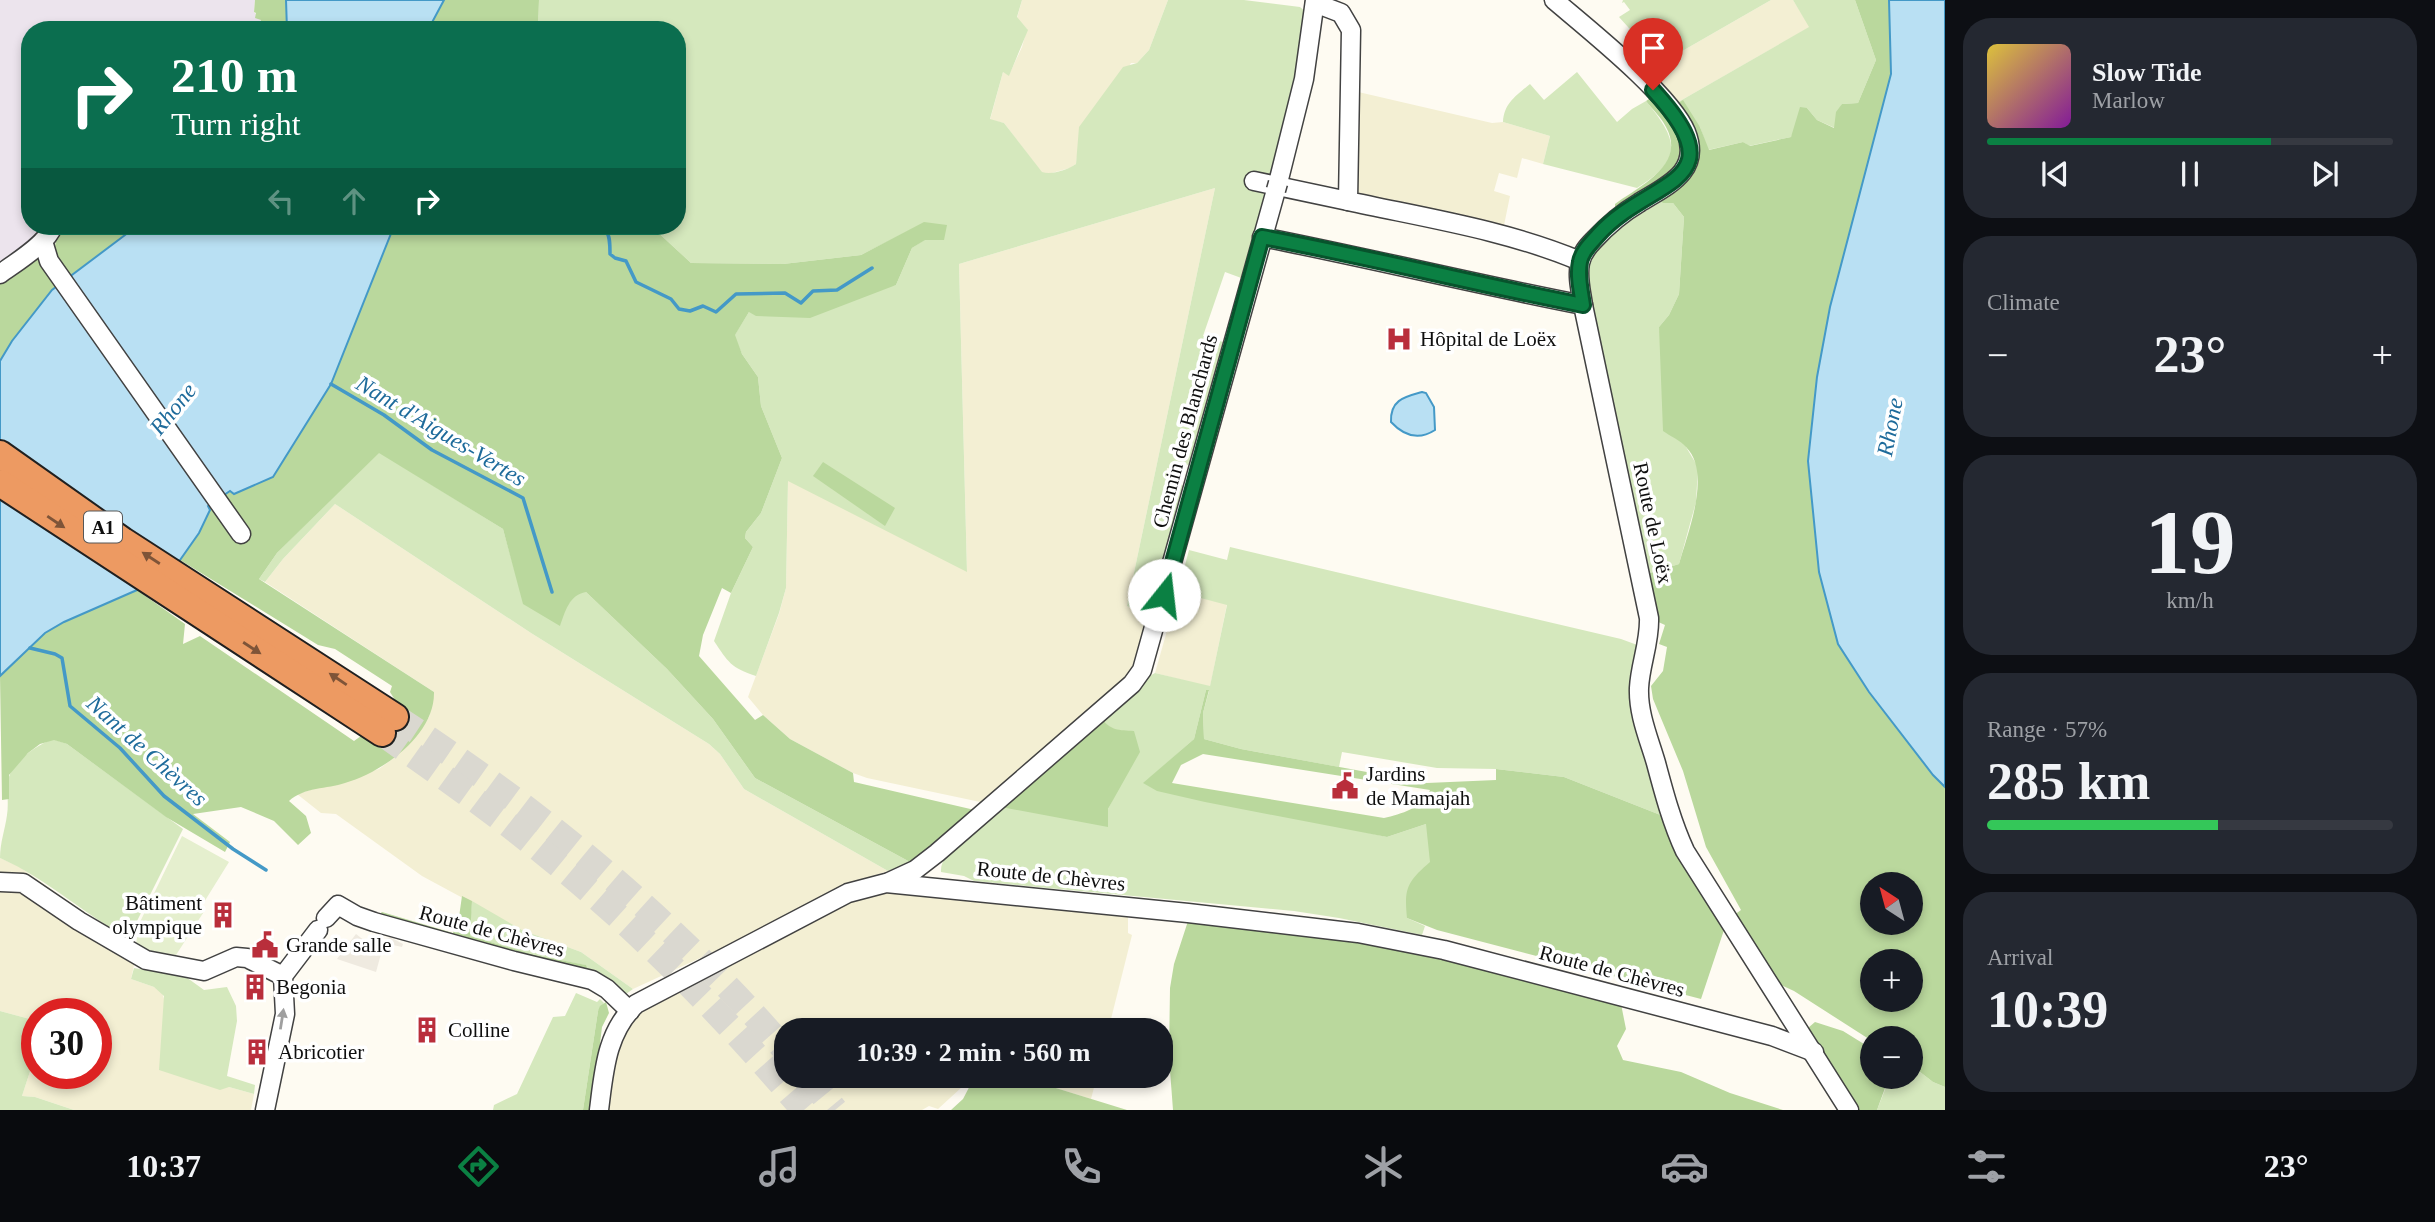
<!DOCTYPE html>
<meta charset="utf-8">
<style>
:root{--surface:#171b24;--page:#242831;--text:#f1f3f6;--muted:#9ea1a6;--line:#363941;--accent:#0b8043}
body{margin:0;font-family:Georgia,serif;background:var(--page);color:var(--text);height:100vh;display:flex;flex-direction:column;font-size:26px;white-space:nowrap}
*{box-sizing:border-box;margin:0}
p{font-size:23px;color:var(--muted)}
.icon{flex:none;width:38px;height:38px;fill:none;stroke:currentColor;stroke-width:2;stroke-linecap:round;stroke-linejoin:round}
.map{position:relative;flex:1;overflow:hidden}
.panel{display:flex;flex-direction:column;gap:18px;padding:18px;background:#0d0f14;width:490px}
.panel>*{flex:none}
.guide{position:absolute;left:21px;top:21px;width:665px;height:214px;border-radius:28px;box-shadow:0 4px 10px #0003;background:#0b6e4f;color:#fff;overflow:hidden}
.needle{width:46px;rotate:324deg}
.buttons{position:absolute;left:1860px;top:872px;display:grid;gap:14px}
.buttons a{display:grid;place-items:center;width:63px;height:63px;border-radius:50%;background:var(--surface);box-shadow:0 4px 10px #0003;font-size:35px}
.speed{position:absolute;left:21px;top:998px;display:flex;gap:14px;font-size:35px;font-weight:700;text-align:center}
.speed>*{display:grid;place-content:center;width:91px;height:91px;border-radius:50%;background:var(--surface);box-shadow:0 4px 10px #0003;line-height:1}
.speed .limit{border:10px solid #d22;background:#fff;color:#111}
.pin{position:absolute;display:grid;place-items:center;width:60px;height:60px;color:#fff;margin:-72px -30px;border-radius:50% 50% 50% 0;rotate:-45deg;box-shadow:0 0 7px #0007}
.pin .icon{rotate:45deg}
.me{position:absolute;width:77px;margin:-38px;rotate:16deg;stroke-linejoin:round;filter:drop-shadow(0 0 5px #0008)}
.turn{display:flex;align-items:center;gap:24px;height:147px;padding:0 35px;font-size:32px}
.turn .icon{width:91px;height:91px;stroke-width:2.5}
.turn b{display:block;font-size:49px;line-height:60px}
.lanes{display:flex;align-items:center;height:66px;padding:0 35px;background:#0003;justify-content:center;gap:35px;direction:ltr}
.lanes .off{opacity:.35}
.big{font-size:52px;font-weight:600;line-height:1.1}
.panel .card{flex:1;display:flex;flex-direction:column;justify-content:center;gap:10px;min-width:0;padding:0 24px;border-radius:28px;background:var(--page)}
.panel .dial{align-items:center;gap:0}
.dial b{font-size:91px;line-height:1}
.song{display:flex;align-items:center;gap:21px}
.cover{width:84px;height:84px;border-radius:10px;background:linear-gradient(135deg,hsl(50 70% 55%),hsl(290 70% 35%))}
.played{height:7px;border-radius:4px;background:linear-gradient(90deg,var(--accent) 70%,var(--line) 70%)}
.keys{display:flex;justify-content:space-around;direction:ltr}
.heat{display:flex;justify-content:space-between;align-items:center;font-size:38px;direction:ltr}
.charge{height:10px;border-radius:5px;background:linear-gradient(90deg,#34c759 57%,var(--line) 0)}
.trip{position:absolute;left:774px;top:1018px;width:399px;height:70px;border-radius:28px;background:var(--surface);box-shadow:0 4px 10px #0003;font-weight:600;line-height:70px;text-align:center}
.dock{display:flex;height:112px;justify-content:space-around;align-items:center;background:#090b0e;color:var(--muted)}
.dock .icon{width:49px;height:49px}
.dock .selected{color:var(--accent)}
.dock b{font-size:32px;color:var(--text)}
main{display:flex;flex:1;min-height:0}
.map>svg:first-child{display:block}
.industrial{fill:#ece4ed}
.farmland{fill:#f3efd3}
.green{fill:#d5e8bd}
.forest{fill:#bad89d;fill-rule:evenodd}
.pitch{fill:#e5efce}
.plaza{fill:#efeae0}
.water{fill:#b9e0f3;stroke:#4499c7;stroke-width:2}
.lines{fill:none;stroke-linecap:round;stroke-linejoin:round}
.stream{stroke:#4499c7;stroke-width:3.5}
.highway-tunnel{stroke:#dad8d0;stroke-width:26;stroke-dasharray:26 13;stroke-linecap:butt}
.minor-casing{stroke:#424242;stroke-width:21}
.highway-casing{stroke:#202020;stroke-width:30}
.minor{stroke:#fff;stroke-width:18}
.highway{stroke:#ed9a62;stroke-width:26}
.minor-bridge-casing{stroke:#424242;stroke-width:21;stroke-linecap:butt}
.minor-bridge{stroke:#fff;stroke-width:18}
.oneway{fill:#7e5438}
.oneway2{fill:#9f9f9f}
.route-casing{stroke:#07532c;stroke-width:18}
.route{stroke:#0b8043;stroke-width:12}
.labels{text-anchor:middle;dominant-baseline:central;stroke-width:7;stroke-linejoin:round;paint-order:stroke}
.shield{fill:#fff;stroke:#575757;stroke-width:2}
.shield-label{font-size:19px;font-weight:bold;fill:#0f0f0f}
.poi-label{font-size:21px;fill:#0f0f0f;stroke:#fff;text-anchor:start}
.street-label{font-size:21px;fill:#0f0f0f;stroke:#fff}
.water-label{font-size:23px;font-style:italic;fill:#1e6b9b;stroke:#fff}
</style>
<main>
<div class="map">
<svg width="1945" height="1110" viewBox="0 0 1945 1110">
<rect width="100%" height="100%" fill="#fefbf2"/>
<path class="industrial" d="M0,0H255L254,12L261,19L260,22L253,21L251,30H30V226H48L0,264Z"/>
<g class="farmland">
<path d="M1022,0H1168L1149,50L1137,63H1131L1077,156L1076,164L1070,168L1048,174L1042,173L1004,123L990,120L1003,72L1009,75L1022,47L1027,29L1017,18Z"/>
<path d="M1771,0H1793L1810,27L1673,105L1644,73Z"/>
<path d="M1354,91L1492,123L1503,122L1550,136L1543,164L1522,158L1517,178L1499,173L1494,191L1510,196L1502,235L1356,203Z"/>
<path d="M1215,188L1127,606L1149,616L1142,670L985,803L867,778L853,773L790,739L763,715L748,697L779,614L786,588L788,480L967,571L959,264Z"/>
<path d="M335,504L531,633L709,744L720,754L744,789L888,871L847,884L763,929L633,989L581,952L522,930L422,876L336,814L321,813L297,794L379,769L395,757L420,730L429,717L434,692L265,582L283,559Z"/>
<path d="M1178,592L1227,604L1210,687L1155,673Z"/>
<path d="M0,858L18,866L104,926L133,941L130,952L136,956L131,979L154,987L162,992L164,999L229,1087L254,1094L251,1110H74L35,1097L22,1096L37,1050V1073H96V1013H37V1021L0,1011Z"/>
<path d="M899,892L1128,911V933L1132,935L1108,1031H786V1076H974L938,1109L929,1106L922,1110H607L614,1055L619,1040L642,1011L664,997L855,899L877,893Z"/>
<path d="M1017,1076H1097L1091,1099Z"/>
</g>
<g class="green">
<path d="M539,0H1022L1017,17L1028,30L1009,76L1003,72L990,119L1004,123L1042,172C1052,175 1067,170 1076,164L1079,127L1123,67L1137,63L1149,50L1168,0H1244L1300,7L1307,13L1298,81L1244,279L1225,272L1203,336L1223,342L1191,463L1178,470L1167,468L1166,477L1176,479L1184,487L1149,616L1127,606L1215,188L959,264L967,572L788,481L786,588L779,613L756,676C731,668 728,662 714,641L731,593L753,547L745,538L746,532L761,513L782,458L761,406L758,377L742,354L734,336L749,312L896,285L912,248L924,240H944L924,223L861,255L783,264L691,263L651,226H677V30H538Z"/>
<path d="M1623,0H1771L1644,73L1621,51L1637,37L1619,17L1630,10L1624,2L1622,3Z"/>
<path d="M1793,0H1855L1876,60L1858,103L1842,104L1835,128L1817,120L1807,108L1791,137L1749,146L1743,142L1708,150L1700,127L1673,105L1809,27Z"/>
<path d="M1577,72L1617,122L1632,109L1646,101C1678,140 1684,159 1637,188L1543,164L1550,136L1503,122C1504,103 1516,96 1530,84L1544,100Z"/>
<path d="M1662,201L1673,203L1684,217L1679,294L1669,315L1659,327L1686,447L1698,467L1696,502L1679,564L1650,573L1592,306C1590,295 1587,284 1588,273C1593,237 1635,218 1662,201Z"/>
<path d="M379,452L503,529L524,604L569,603L578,593L585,591L667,669L713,719L755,778L910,862L888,871L744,789L720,754L709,744L531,633L335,504L283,559L265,582L259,579L277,553Z"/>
<path d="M1230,547L1621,639L1640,646L1663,816L1564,777L1496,769L1437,768L1342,752L1339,767L1241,749L1204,739L1203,713L1209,691L1206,690L1194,739L1144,783L1387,837L1441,819H1464L1407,918L1425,926L1422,935L1339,918L1294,911L974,881L964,876L941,872C939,850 985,820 1001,807L1108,809L1116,793L1114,730L1107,725L1101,717L1141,681L1155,673L1210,686L1227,605L1178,592L1189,550L1227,560Z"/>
<path d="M53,739L67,744L183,829L137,921L133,941C87,917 48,879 0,858C0,842 5,830 7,815C9,803 6,789 9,777C13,761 39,744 53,739Z"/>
<path d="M472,901L522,930L581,952L633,989L626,994L588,971L585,965L535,955L469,936Z"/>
<path d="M134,968L186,977L204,990L227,987L236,1006L237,1021L227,1076L255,1085L254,1094L229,1087L220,1090L159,1070L164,996L154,987L131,979Z"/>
<path d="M576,993L597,1002L600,999L604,1003L598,1011L583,1110H493L494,1105L517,1094L553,1017L565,1016Z"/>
<path d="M0,1011L37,1021V1050L22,1096L35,1097L74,1110H0Z"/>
<path d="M1911,1065L1933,1082L1945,1087V1110H1877L1886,1087L1887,1076H1911Z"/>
</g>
<g class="forest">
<path d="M255,0H286L287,30H251L253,21L260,22L261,20L255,18L256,13L254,12Z"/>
<path d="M444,0H539L538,30H428Z"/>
<path d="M1855,0H1889L1891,74L1830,307L1817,377L1808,461L1819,572L1838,644L1869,692L1933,775L1945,787V1087L1933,1082L1911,1065V1038H1872V1041L1794,991L1781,985L1774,973L1769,970L1734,915L1741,910L1706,847L1683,771L1653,699L1651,686L1663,671L1667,647L1659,644L1665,625L1654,620L1649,588L1650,573L1679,564C1688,532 1712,473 1686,447C1680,440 1670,436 1663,431L1659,327L1669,315L1679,294L1684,217L1673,203H1663L1658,198L1615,210V204C1639,186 1687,165 1666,127C1661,117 1652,109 1646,101L1653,96L1666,112L1683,100L1700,127L1709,150L1743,142L1750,146L1791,137L1800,107L1807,108L1817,120L1834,128L1836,112L1842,104L1858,103L1876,60ZM1872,884H1911V922H1872ZM1872,961H1911V999H1872Z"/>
<path d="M924,222L947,225L944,240H925L912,248L896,285L810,318L756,316L749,312L735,335L742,354L758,377L761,406L782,458L761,513L746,532L745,538L753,547L731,593L722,588L703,635L699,656L755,720L763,715L790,739L853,773L854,782L979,811L942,842L910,862L755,778L713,719L667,669L586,592C569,595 565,612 560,626L523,604L503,529L379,453L277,553L259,579L434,692C435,735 383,772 345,783C327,789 304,787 289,801L306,816L311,833L298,845L274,821L241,807L193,814L230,842L225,852L166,817L67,744L54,740L40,744L28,753L9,775V799L2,800L0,676L45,633L64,622L137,590L185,624L183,644L200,636L354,741L361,736L374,741L400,708L390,692L392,686L335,649L318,645L180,560L199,533L210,510L208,506L230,490L234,494L273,477L331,384L394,226H651L691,263L783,264L861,255Z"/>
<path d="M60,226H137L52,290L12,341L0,361V279L30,255L47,262L52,257Z"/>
<path d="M823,462L895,508L885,526L813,476Z"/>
<path d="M1206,690H1209L1203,713L1204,739L1241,749L1427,783L1496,780V769L1564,777L1663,816L1726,924L1701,999L1437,930L1407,918C1404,888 1407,882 1430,862L1426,824L1387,837L1205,802L1157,791L1143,783L1194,739ZM1203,754L1430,790C1423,808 1401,814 1384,818L1172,783L1181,765Z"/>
<path d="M1101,717C1110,731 1119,730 1134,731L1140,752L1108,809V827L1001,807Z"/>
<path d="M462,896L472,901L470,936L535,955L586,965L588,971L376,917L382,912L453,933L459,917Z"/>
<path d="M1189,918L1282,929L1432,953L1621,1004L1626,1029L1617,1046L1623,1060L1681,1072L1730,1093L1783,1110H1173L1169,1057L1170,988L1174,964Z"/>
<path d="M606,1002L609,1013L602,1027L592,1110H583L598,1011L600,1006Z"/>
<path d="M1815,1022L1843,1031L1872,1049V1076H1887L1888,1080L1877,1110H1859L1808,1028Z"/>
<path d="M975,1076H1017L1127,1110H951L963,1099Z"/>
</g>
<path class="pitch" d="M182,836L229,862L201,907L205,910L176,955L153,952L136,945L139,924Z"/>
<path class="plaza" d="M356,934L370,945L390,937L403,944L402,947L384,943L376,972L337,959Z"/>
<g class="water">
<path d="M286,0H444L428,30H287Z"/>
<path d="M1889,0H1945V787L1933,775L1869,692L1838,644L1819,572L1808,461L1817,377L1830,307L1891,74Z"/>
<path d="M137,226H394L331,384L273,477L234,494L230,491L208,506L210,510L199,533L180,560L137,590L64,622L45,633L0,676V361L12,341L52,290Z"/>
<path d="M1422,392L1426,393L1434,407L1435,430C1418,441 1404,436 1391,422C1390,400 1404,397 1422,392Z"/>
</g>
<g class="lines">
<g class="stream">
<path d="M585,226C608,229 610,229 610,254L615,258L626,261L636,282L671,299L679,309L690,311L703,306L716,312L736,294L785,293L801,303L813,291L837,290L872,268"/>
<path d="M331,384L384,415L432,450L523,498L552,592"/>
<path d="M30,648L55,654L62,658L70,706L120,748L164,796L233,849L266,870"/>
</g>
<g class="highway-tunnel">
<path d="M395,717C540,810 673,920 786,1051"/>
<path d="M382,733C437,772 492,810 544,853C640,930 725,1017 804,1110"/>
<path d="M807,1076L835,1110"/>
</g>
<g class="minor-casing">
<g id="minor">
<path d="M1554,0C1588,29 1670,94 1686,132C1702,172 1666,186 1639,203C1622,213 1607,226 1594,240C1587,247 1582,253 1580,263C1577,277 1581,291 1583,305L1649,618C1650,642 1640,665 1639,688C1638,714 1649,739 1656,763C1664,793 1672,823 1685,851L1849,1110"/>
<path d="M1315,3L1341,13L1351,30L1348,201C1426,218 1506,230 1580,261"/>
<path d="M1254,181L1348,201"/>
<path d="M1278,183L1304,79L1315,0"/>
<path d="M1262,237C1369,258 1475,284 1583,305"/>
<path d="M43,241L49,261L241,534"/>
<path d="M0,274C15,263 48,243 53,226"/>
<path d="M0,882L23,883L79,921L146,960L204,971L236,957L247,958L283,976"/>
<path d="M889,882L915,870L937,853L1132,684L1142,670L1276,190"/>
<path d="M326,918L338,905L357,916L374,922L514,961L592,980L607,989L630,1011"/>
<path d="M265,1110L285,1014L283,976L318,930"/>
<path d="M599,1110C604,1071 606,1033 636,1004L848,893L886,883L1188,913L1358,933L1444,950L1772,1036L1814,1052"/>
</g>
</g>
<g class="highway-casing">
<g id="highway">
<path d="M0,454L123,541L395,717"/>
<path d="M0,483L382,733"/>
</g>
</g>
<use href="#minor" class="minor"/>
<use href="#highway" class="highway"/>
<g class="minor-bridge-casing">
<path id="minor-bridge" d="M1276,190L1278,183"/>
</g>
<use href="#minor-bridge" class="minor-bridge"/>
</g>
<defs><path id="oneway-solid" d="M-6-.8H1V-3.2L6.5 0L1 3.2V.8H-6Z" transform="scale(1.75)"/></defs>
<g class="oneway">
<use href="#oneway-solid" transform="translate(56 522) rotate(34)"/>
<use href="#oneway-solid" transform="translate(151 558) rotate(-147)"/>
<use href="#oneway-solid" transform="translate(252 648) rotate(33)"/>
<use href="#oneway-solid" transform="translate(338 679) rotate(-146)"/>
</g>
<use class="oneway2" href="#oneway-solid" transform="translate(282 1019) rotate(-81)"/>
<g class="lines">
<g class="route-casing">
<path id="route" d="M1164,595L1262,237C1369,257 1475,284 1583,305C1581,291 1577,276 1580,262C1582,251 1591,243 1598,235C1650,177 1741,186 1653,90"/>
</g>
<use href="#route" class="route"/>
</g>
<defs>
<g id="hospital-bare" transform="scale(2.1)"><path d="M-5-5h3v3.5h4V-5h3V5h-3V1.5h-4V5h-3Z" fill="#b92e3b" stroke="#fff" stroke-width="2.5" paint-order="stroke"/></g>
<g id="civic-bare" transform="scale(2.1)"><path d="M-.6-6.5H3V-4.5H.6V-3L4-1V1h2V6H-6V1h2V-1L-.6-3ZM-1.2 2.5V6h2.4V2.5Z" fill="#b92e3b" stroke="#fff" stroke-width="2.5" paint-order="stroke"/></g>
<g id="building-bare" transform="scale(2.1)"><path d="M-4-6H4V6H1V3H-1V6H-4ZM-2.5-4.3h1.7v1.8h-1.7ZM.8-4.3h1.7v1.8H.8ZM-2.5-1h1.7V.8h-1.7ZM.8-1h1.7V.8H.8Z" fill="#b92e3b" stroke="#fff" stroke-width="2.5" paint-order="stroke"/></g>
</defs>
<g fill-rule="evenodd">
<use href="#hospital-bare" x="1399" y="339"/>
<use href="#civic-bare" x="1345" y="786"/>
<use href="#building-bare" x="223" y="915"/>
<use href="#civic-bare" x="265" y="945"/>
<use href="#building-bare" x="255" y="987"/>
<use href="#building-bare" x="427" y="1030"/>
<use href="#building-bare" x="257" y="1052"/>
</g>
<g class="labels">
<rect class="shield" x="84" y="511.5" width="38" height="31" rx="5"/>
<g class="shield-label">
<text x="103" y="527">A1</text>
</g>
<g class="poi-label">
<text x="1420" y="339">Hôpital de Loëx</text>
<text x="1366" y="774">Jardins<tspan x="1366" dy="24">de Mamajah</tspan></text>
<text x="202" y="903" text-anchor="end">Bâtiment<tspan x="202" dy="24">olympique</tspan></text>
<text x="286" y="945">Grande salle</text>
<text x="276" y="987">Begonia</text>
<text x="448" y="1030">Colline</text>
<text x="278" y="1052">Abricotier</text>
</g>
<g class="street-label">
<text transform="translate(1185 431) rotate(-75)">Chemin des Blanchards</text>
<text transform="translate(1653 523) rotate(78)">Route de Loëx</text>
<text transform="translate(1051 876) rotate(6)">Route de Chèvres</text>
<text transform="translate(492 931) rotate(15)">Route de Chèvres</text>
<text transform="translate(1612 971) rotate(15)">Route de Chèvres</text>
</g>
<g class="water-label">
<text transform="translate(173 409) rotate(-51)">Rhone</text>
<text transform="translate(1890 427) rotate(-79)">Rhone</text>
<text transform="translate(441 431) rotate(31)">Nant d'Aigues-Vertes</text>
<text transform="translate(147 751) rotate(42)">Nant de Chèvres</text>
</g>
</g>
</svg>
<div class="buttons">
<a><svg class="needle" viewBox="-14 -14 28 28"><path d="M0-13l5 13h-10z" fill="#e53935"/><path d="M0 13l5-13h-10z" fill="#9ea1a6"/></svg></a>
<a>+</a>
<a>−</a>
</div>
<div class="speed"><div class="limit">30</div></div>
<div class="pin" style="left:1653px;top:90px;background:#d93025"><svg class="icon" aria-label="arrive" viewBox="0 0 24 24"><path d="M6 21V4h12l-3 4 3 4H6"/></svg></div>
<svg class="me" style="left:1164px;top:595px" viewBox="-20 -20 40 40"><circle r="19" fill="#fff"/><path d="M0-13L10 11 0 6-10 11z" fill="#0b8043"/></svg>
<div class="trip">10:39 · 2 min · 560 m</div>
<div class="guide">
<div class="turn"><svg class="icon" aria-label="right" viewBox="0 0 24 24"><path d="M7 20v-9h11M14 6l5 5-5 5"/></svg><div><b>210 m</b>Turn right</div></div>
<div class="lanes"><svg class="icon off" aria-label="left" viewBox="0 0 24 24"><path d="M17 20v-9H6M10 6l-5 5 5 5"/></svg><svg class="icon off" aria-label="ahead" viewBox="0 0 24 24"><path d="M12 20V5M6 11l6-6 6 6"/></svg><svg class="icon" aria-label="right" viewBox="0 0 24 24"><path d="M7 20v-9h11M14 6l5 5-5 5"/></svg></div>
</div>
</div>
<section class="panel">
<div class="card">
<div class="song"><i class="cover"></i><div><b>Slow Tide</b><p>Marlow</p></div></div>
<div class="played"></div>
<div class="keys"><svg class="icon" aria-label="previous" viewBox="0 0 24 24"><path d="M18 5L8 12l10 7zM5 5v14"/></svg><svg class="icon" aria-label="pause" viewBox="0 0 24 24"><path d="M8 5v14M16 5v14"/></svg><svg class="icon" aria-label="next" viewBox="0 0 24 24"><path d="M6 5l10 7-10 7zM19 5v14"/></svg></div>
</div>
<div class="card"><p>Climate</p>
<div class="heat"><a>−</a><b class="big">23°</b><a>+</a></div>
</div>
<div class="card dial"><b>19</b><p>km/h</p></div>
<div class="card"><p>Range · 57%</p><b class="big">285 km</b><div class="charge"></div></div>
<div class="card"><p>Arrival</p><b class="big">10:39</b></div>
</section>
</main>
<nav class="dock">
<b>10:37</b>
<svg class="icon selected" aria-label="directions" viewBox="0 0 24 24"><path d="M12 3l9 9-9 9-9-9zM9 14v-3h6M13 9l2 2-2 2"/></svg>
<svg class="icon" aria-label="music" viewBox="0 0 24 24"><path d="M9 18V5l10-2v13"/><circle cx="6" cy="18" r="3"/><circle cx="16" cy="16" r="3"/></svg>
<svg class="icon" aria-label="phone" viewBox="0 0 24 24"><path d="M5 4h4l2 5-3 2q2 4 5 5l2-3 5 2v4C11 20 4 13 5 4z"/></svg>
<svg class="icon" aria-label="climate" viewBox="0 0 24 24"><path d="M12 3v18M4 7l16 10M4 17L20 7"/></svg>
<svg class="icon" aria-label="car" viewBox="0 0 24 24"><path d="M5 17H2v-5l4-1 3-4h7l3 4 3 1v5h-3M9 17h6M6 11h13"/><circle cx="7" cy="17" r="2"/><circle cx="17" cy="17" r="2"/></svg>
<svg class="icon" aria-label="filters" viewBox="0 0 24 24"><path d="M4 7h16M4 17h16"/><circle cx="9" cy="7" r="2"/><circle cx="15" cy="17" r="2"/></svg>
<b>23°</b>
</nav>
